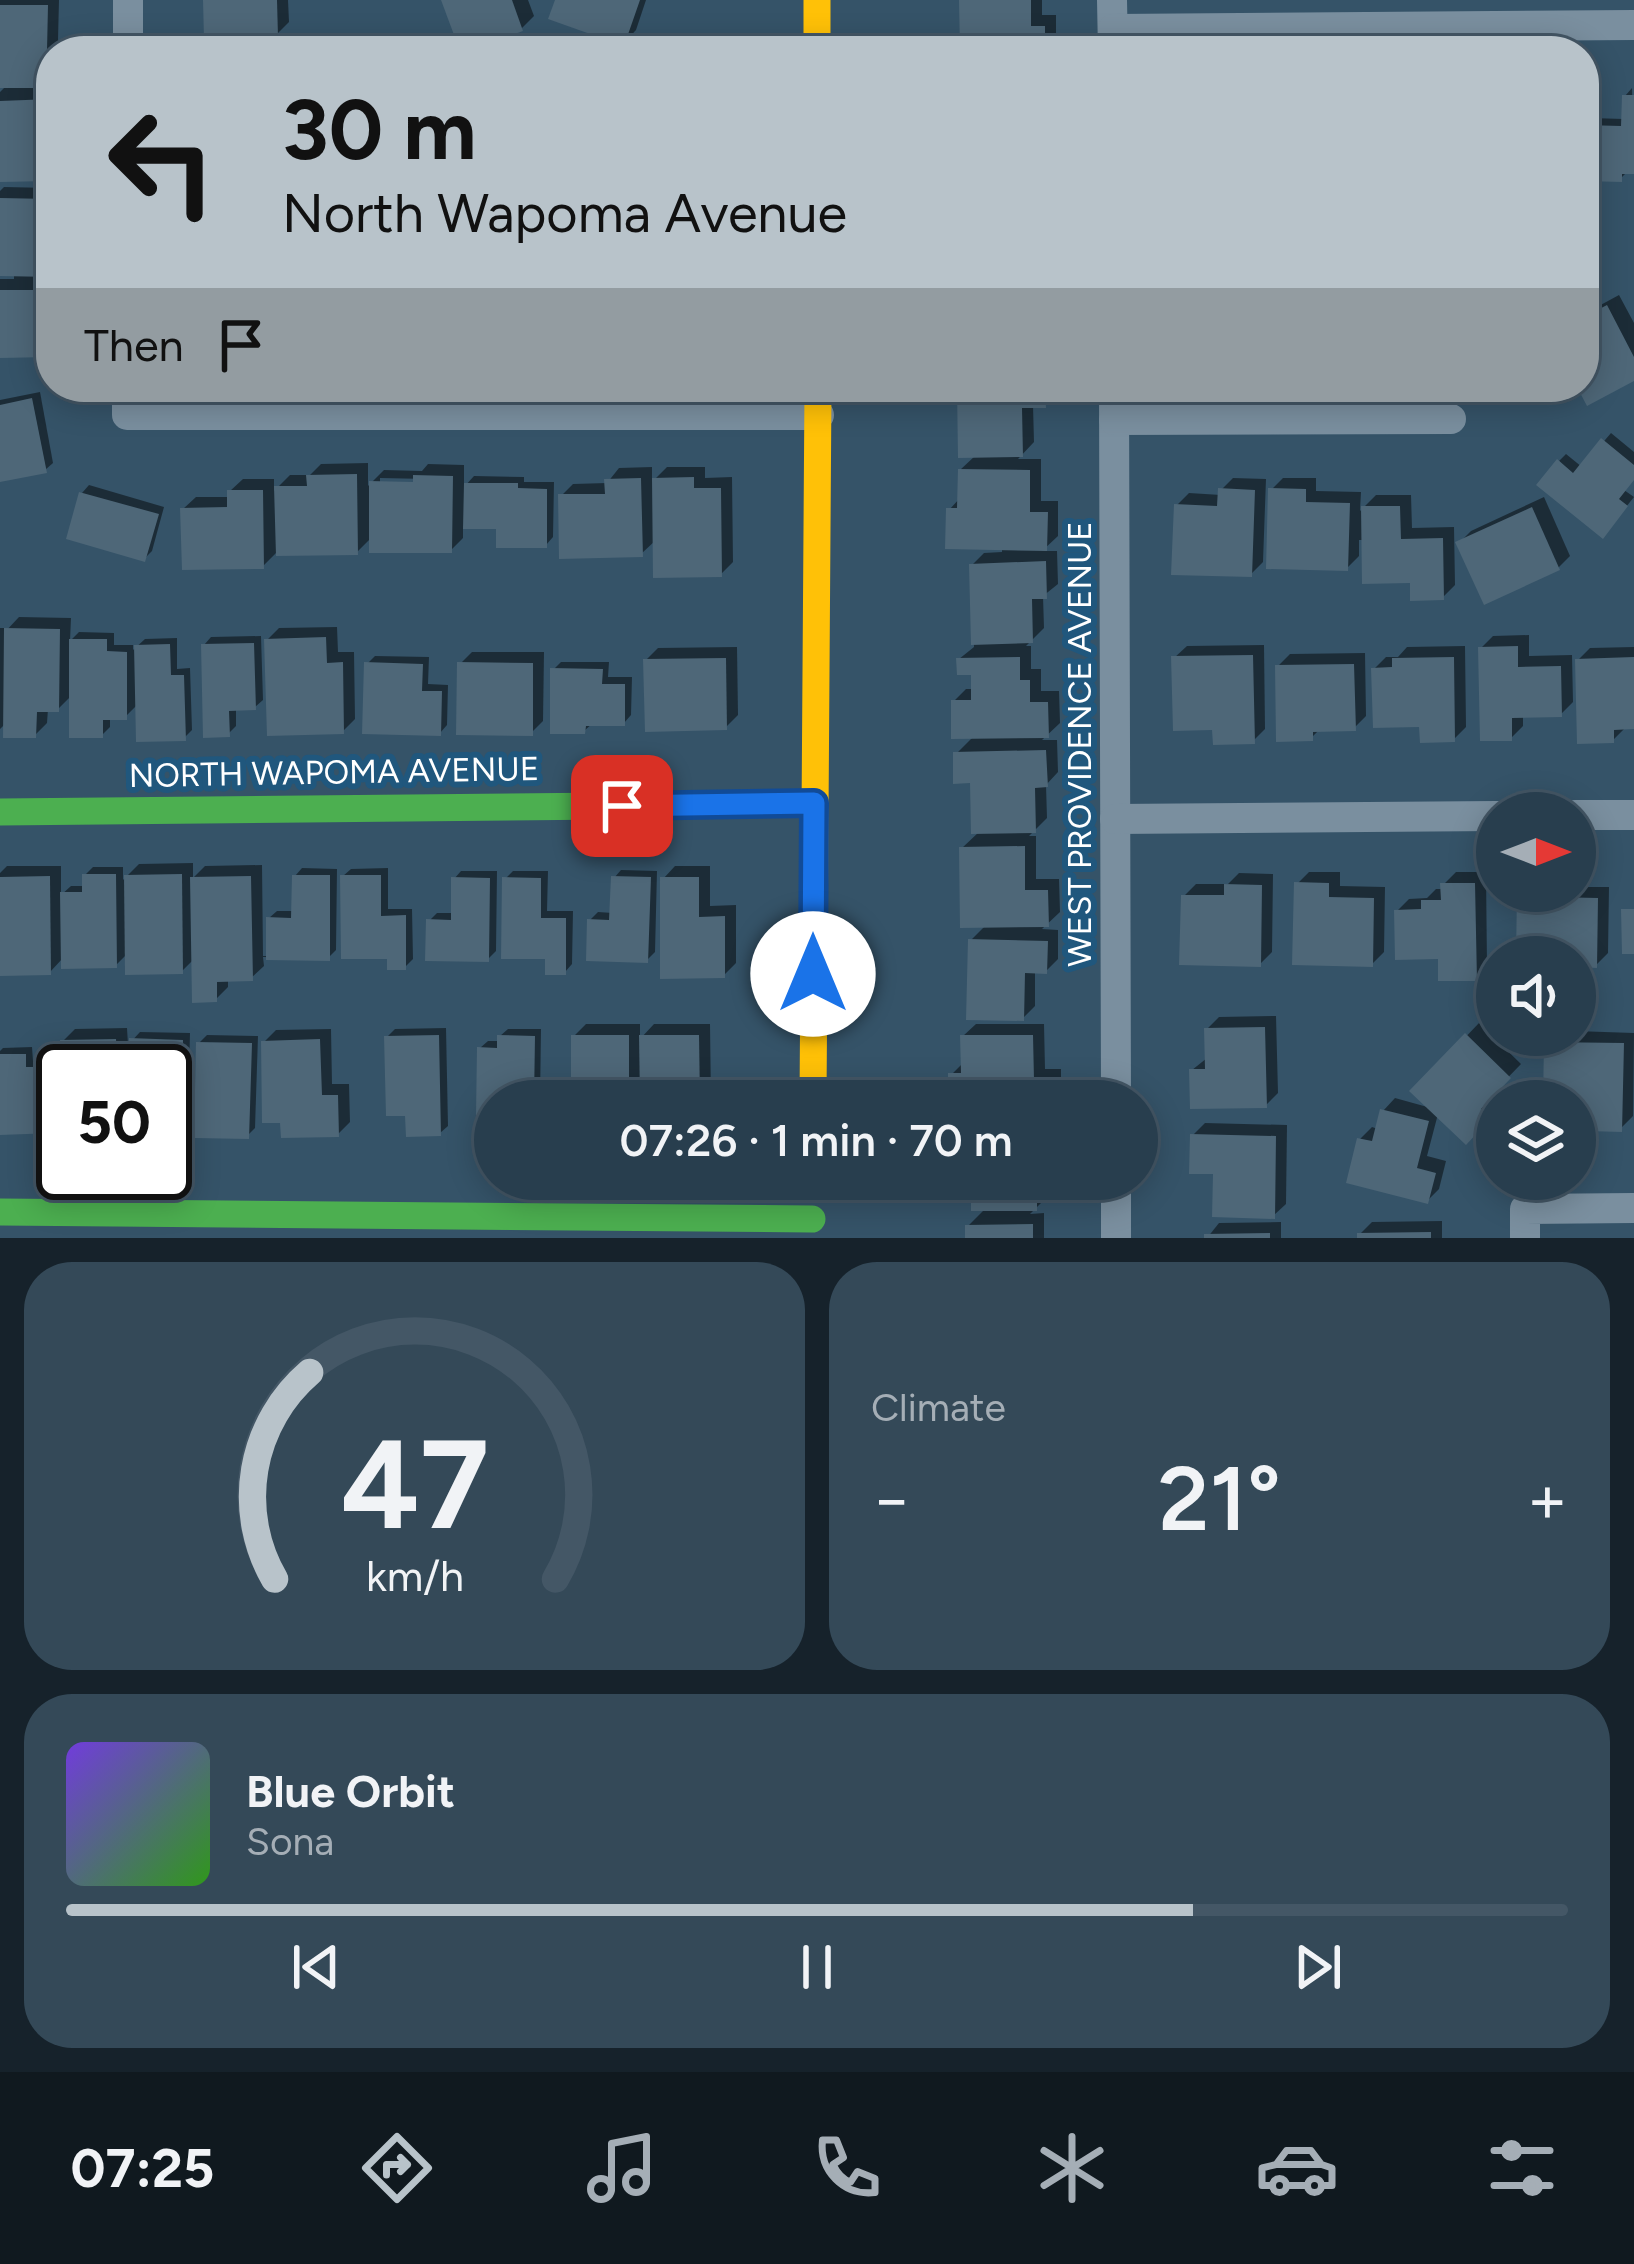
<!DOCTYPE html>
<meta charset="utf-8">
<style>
:root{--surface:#283e4e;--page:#344958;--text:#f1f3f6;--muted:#a5aeb6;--line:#445766;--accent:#b8c3ca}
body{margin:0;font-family:Figtree,sans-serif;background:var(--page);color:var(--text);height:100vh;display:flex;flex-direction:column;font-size:45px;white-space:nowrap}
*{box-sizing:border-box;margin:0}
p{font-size:39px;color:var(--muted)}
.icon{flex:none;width:66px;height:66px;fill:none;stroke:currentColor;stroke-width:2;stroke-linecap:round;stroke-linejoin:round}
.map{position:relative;height:1238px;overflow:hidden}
.sheet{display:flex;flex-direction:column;gap:24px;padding:24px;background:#16222b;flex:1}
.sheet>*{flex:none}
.top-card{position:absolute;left:36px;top:36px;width:1563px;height:366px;border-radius:48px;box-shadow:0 6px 30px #0003,0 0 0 3px var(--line);background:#b8c3ca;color:#111;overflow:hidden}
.needle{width:78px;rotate:90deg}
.controls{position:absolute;left:1476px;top:792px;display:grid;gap:24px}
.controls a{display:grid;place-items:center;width:120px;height:120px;border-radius:50%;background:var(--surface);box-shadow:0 6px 30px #0003,0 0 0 3px var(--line);font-size:60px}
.speed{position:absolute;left:36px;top:1044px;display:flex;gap:24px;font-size:60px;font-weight:700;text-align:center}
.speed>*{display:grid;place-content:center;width:156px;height:156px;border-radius:50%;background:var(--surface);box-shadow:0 6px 30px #0003,0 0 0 3px var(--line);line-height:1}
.speed .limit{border:6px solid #111;border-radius:18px;background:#fff;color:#111}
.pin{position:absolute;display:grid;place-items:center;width:102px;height:102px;color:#fff;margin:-51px;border-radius:24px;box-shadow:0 6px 18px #0006}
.me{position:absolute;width:132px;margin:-66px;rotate:0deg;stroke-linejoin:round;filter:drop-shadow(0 0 9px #0008)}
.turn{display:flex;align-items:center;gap:42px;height:252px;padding:0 48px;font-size:54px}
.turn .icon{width:156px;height:156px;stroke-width:2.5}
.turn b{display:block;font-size:84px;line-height:102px}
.then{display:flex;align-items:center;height:114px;padding:0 48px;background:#0003;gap:24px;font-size:45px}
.big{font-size:90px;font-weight:600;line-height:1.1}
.sheet .card{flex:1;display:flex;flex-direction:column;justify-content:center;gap:18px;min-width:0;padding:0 42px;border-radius:48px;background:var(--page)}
.sheet .dial{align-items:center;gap:0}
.dial svg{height:312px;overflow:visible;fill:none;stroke:var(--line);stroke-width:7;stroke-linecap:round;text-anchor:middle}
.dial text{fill:var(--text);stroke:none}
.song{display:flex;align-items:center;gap:36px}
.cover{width:144px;height:144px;border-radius:18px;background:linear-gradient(135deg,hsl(260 70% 55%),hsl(110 70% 35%))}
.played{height:12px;border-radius:6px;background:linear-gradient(90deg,var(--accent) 75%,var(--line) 75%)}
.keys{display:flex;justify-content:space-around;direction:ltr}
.heat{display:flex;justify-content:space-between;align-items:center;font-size:66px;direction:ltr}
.sheet .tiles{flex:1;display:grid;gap:24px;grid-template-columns:1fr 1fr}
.card:last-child{grid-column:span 2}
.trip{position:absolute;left:474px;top:1080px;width:684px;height:120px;border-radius:60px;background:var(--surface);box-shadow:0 6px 30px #0003,0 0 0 3px var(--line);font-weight:600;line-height:120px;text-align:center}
.menu{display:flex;height:192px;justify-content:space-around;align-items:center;background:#10191f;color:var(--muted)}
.menu .icon{width:84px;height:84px}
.menu .selected{color:var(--accent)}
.menu b{font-size:54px;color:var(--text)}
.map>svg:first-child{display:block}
.shadow{fill:#0007;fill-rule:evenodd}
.building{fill:#4e6778}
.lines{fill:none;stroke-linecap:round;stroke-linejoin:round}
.street{stroke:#7a8f9f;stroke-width:30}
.fast{stroke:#4caf50;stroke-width:27}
.slow{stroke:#ffc107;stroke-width:27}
.route-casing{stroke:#114b97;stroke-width:30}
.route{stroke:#1a73e8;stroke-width:21}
.labels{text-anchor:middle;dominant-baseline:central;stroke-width:12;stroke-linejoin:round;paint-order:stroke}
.street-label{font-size:33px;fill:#fff;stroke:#20577d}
</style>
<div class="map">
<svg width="1634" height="1238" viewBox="0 0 1634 1238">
<rect width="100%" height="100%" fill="#355368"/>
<g class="shadow">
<path d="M0,0H59L58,40H74V51H51V178L0,179V92L7,85H0Z"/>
<path d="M206,0H288L289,22L277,34Z"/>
<path d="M444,0H528L534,16L522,28Z"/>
<path d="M558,0H646L636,30L624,43Z"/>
<path d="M962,0H1042V15H1056V49L963,51Z"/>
<path d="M389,43L452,46V51H381Z"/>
<path d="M213,47L263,48V51H209Z"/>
<path d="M1632,88L1634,171H1628L1620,179L1584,178V124L1590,118L1624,119L1625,96Z"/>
<path d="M4,187L51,188V354L0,355V279H14V274L0,273V191Z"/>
<path d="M1619,295L1634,323V378L1588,402L1580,387H1584V314Z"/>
<path d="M960,387H1057V393L1045,405H1033L1034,442L1018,459H1041V501H1058V536L1042,551H1057L1058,584L1043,596L1044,628L1026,646H1031V669H1041V691H1059L1060,723L1042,740H1057L1058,772L1046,785L1047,818L1029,836H1036V879H1059L1060,912L1042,929L1058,930V959L1046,971H1035V1006L1023,1018L971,940L986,925L962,848L980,831L972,780L956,754L974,736L954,701L966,689H974V672L959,659L974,647L972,565L984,553L1002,552V547L949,510L960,498V470L976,455Z"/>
<path d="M40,392L53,463L45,470L0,479V400Z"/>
<path d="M1611,433L1634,452V477L1624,490L1634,497L1610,527L1559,461L1566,454L1582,467Z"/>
<path d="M368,463V486L384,470L422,471L428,464L464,465V487L474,476L524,477V482H554L553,537L546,545L499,526H463V538L451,550L372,537L357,552L276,553L263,566L183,509L196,497H230V491L243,479H274V491L290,475H310L321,464ZM380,478L428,479V485L380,484Z"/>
<path d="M652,467V482L667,467H705V478L732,477L733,562L721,574L656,540L641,554L561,496L573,484L607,483L619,468Z"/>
<path d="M1233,478L1266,479L1263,562L1251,574L1177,505L1189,493L1221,495V490Z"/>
<path d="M1283,478H1316V491L1361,492L1360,511L1376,495H1411L1412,528L1454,527L1455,585L1443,597L1413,580L1365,540H1359V556L1347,568L1269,492Z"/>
<path d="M89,485L164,507L152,551L145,558L82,493Z"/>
<path d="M1544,497L1570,556L1558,568L1459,543L1471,531Z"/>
<path d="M19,617L71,618L70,641L79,632L114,633V645H133V650L145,639L177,638V669L190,668L192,730L184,738L138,704L125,717H110V727L102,735L72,695L58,709H48L47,723L35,735L6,723L0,729V628H4V633Z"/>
<path d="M337,627L338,652H354L355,719L343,731L267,640L279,628Z"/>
<path d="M1529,635V656L1572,655L1573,702L1561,714L1523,715V726L1511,738L1481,648L1493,636Z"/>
<path d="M261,636L263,700L255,707L236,708V726L228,734L204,645L211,637Z"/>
<path d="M1264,645L1265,729L1253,741L1215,727L1174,658L1187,646Z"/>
<path d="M1465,646L1466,727L1454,739L1422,724L1374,669L1386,657H1398L1407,647Z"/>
<path d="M737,647L738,715L726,727L646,660L658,648Z"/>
<path d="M1634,647V726H1627L1613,740L1578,660L1590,648Z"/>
<path d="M472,652H544L543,721L531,733L460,664Z"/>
<path d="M1365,653L1366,716L1354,728H1321L1311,738L1278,666L1290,654Z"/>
<path d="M375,656L429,657L428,684L448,685L447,725L440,733L367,664Z"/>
<path d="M561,662H609L608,677H632L631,715L624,723H593L584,731L553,670Z"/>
<path d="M193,863V878L205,866L262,865L263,956H269V918L277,911H294L295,876L302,868L337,869L336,950L328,958L263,957L264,966L251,978H228V987L216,999L194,959L182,971L128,953L116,965L63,958L50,972L0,973V873L7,866H61V895L71,886H85V875L93,867H123V880L139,864Z"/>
<path d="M675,866H710V906L736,905V963L724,975L663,879Z"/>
<path d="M388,868V909H412L413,959L405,967L390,956L343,876L351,869Z"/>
<path d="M621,870L657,871L655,952L647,960L590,920L598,912L613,913L614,878Z"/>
<path d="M461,871H497L496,951L488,959L429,921L437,913H454V879Z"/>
<path d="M513,871H548L547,911H573L572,964L565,972L548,957L505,879Z"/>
<path d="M1309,872H1340V886L1385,887L1384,952L1372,964L1297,884Z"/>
<path d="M1456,872H1486L1487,966L1475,978L1440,956L1397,911L1409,899L1427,898L1436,889H1444L1443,885Z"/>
<path d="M1239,873L1273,874L1272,952L1260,964L1184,896L1196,884H1228Z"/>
<path d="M1575,887H1609L1608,953L1596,965L1575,964V957H1519L1520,891H1575Z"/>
<path d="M1276,1016L1278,1093L1266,1105L1192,1070L1207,1058V1029L1219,1017Z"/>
<path d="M1479,1023L1521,1064L1491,1095L1497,1101V1109L1466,1141L1438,1114L1427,1156L1446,1161L1439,1189L1427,1201L1360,1139L1372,1127L1378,1129L1383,1111L1395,1098L1431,1108L1414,1091Z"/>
<path d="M586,1024H640V1039L654,1024H710L711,1101H574V1036Z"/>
<path d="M976,1024H1044L1045,1069H1061V1101H951V1075L964,1062L963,1036Z"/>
<path d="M127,1028L128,1045L140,1032L190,1033L188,1113L180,1121L168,1120L165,1129V1071H63V1120L53,1130L0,1132V1051L3,1048L32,1047L33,1061L63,1060V1041L75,1029Z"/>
<path d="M446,1028L448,1126L440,1133L408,1113L387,1037L395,1029Z"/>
<path d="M331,1029L332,1084H349L350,1122L338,1134L264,1042L276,1030Z"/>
<path d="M508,1029H541L540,1101H495V1114L480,1048L488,1041H500V1036Z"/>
<path d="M1575,1031L1634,1033L1633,1116L1620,1129L1591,1103L1546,1101L1547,1043L1555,1035H1575Z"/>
<path d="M207,1035L258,1036L255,1128L247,1136L199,1043Z"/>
<path d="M1205,1123L1287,1125L1286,1204L1273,1216L1216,1171L1193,1135Z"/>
<path d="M975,1179H1048V1196L1030,1214L1044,1213V1238H968V1226L986,1208Z"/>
<path d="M1442,1221V1238H1360V1234L1372,1222Z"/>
<path d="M1281,1222V1238H1207L1219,1223Z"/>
</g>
<g class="building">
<path d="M203,0H277L278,37L204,39Z"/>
<path d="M441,0H512L523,31L469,51H460Z"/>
<path d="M555,0H640L624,46L548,19Z"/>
<path d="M959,0H1031V26H1045V51H960Z"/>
<path d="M0,5H48L47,51H51V88H0Z"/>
<path d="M1622,95H1634V174H1622V182L1584,181V125L1621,126Z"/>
<path d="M51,99V181L0,182V101Z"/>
<path d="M0,198L51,199V277L0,276Z"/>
<path d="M0,290H51V357L0,358Z"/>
<path d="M1607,305L1634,357V381L1587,406L1577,387H1584V317Z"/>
<path d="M957,387H1045L1046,408H1022L1023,457L958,458Z"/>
<path d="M32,398L47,473L0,482V405Z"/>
<path d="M1601,438L1634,465V480L1619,499L1628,506L1603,539L1536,485L1557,459L1573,473Z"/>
<path d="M958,469L1030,470V512H1048L1047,551L945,549L946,508H957Z"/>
<path d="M357,474L358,555L276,556L274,486H307L306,475Z"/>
<path d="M413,475L453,476L452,553H369V481L413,482Z"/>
<path d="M694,477V488H721L722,577L653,578L652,478Z"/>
<path d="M641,478L643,557L559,559L558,494H605L604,479Z"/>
<path d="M464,483H518V488L547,489V548H496V529H463Z"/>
<path d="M1218,488L1255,490L1252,577L1171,575L1174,504L1217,506Z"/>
<path d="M1268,488L1306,489V502L1350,503L1348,571L1266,569Z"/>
<path d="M227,490H263L264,569L182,570L180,508L227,507Z"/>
<path d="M79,492L159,514L145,562L66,539Z"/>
<path d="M1361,506H1400L1401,539L1443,538L1444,600L1410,601V583L1362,584Z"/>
<path d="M1532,507L1560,570L1484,605L1455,542Z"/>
<path d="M1046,561L1047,599H1032L1033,643L971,645L969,564Z"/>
<path d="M4,628L60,629L59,712H37L36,738H3Z"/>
<path d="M326,637L327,663L343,662L344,734L267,736L264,639Z"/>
<path d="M69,639H107V651L127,652V720H103V738H69Z"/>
<path d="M254,643L256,710L229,711L230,737L203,738L201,644Z"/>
<path d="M170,644L171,675H184L186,741L136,742L134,645Z"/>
<path d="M1518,646V667L1561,666L1562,717L1512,718V741H1480L1478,647Z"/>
<path d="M1253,655L1255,744L1213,745L1212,730L1173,731L1171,656Z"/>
<path d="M1020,657V680H1030V702H1048L1049,738L951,739V700H971V675H957L956,658Z"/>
<path d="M1454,657L1455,742L1420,743L1419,727L1373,728L1371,668L1392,667V658Z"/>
<path d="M1634,657V729L1614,730V743L1577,744L1575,659Z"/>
<path d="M726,658L727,730L645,732L643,659Z"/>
<path d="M364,662L423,664L422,691H442L441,736L362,734Z"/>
<path d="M457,662L533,663V736L456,735Z"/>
<path d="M1354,664L1356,731L1313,732V741L1276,742L1275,665Z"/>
<path d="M550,668L603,669L602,684H625V726H586L585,734H550Z"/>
<path d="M1046,750L1048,787L1035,788L1036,833L971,834L970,783L953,784V752Z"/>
<path d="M1025,846V890H1048L1049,927L960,928L959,847Z"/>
<path d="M82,874H116L117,968L61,969L60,892H82Z"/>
<path d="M182,874L183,974L125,975L124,875Z"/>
<path d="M292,875H330V961L266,960V917L291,918Z"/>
<path d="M340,875H381V916L406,915V970H387V959H341Z"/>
<path d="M50,876L51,975L0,976V877Z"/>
<path d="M251,876L253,981L217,982V1002L192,1003L190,877Z"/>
<path d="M611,876L651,877L648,963L586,961L587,919L609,920Z"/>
<path d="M451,877L490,878L489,962L425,961L426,919L451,920Z"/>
<path d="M502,877L541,878V918H566V975H545V959H501Z"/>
<path d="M660,877H699V917L725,916V978L660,979Z"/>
<path d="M1294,882L1329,883V897L1374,898L1373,967L1292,965Z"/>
<path d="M1440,883H1475L1477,981H1438V959L1395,960L1394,910L1421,909V900H1441Z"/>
<path d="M1224,884L1262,885L1261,967L1179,965L1181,895H1224Z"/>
<path d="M1517,891H1553V897L1598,898L1597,968L1575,967V957H1516Z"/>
<path d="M1621,909H1634V954H1622Z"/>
<path d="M968,939L1048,941L1047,974L1025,973L1024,1021L966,1020Z"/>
<path d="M1265,1027L1267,1108L1190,1109L1189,1069H1205L1204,1028Z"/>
<path d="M1465,1033L1511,1078L1481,1109L1491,1118L1466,1145L1409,1091Z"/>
<path d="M439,1035L441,1136L406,1137L405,1116H386L384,1036Z"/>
<path d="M497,1035L535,1036L534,1101H495V1117L476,1116L477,1047L497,1048Z"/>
<rect x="571" y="1035" width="58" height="66"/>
<path d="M639,1035H699L700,1101H640Z"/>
<path d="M960,1035H1033L1034,1080H1050V1101H948V1073H961Z"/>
<path d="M129,1038L183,1040L181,1124L165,1123V1071H128Z"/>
<path d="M116,1039L117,1071H61L60,1040Z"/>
<path d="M320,1039L322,1095H338L339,1137L281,1138L280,1123H262L261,1041Z"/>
<path d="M196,1042L252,1043L249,1139L194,1138Z"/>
<path d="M1544,1042L1624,1043L1622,1132L1587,1131L1588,1106H1575V1101H1543Z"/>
<path d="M0,1054H26V1067H52L54,1133L0,1135Z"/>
<path d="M1380,1109L1429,1121L1417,1168L1436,1173L1428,1204L1346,1183L1357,1138L1372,1141Z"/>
<path d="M1190,1134L1276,1136L1275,1219L1212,1217L1213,1174H1189Z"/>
<rect x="971" y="1179" width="66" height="32"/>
<path d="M1033,1224V1238H965V1225Z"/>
<path d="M1431,1232V1238H1357V1233Z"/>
<path d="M1270,1233V1238H1204V1234Z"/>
</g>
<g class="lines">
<g class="street">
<path d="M1112,0L1113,51"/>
<path d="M1113,29L1634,25"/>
<path d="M128,51V0"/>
<path d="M127,387V415H819"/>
<path d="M1114,387L1116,1101"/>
<path d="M1114,420L1451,419"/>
<path d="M1575,815H1634"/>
<path d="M1115,819L1497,816"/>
<path d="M1116,1179V1238"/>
<path d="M1525,1238V1209L1634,1208"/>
</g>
<g class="fast">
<path d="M0,812L814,804"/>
<path d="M0,1212L812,1219"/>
</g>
<g class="slow">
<path d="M817,0V51"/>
<path d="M813,1101L818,387"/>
</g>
</g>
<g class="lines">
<g class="route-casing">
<path id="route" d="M622,806L814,803L813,974"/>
</g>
<use href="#route" class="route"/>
</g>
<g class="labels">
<g class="street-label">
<text transform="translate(1079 744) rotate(-90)">WEST PROVIDENCE AVENUE</text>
<text transform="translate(334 772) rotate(-1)">NORTH WAPOMA AVENUE</text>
</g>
</g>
</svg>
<div class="controls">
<a><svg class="needle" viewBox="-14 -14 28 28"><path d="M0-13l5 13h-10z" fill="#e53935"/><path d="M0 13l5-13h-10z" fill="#a5aeb6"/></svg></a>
<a><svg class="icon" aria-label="sound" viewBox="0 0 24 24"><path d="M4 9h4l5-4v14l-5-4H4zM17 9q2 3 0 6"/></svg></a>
<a><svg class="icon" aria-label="layers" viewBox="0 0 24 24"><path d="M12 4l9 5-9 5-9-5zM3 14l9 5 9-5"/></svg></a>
</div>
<div class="speed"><div class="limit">50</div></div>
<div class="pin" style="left:622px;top:806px;background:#d93025"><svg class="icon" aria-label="arrive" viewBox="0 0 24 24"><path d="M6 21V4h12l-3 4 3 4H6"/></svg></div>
<svg class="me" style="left:813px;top:974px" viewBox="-20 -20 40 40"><circle r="19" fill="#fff"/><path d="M0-13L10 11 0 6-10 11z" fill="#1a73e8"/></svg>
<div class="trip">07:26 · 1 min · 70 m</div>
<div class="top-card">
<div class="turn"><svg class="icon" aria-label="left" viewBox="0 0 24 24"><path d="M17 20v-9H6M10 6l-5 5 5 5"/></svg><div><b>30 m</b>North Wapoma Avenue</div></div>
<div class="then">Then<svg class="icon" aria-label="arrive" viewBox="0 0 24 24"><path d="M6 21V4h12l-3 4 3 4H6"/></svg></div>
</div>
</div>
<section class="sheet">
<div class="tiles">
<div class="card dial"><svg viewBox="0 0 100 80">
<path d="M14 69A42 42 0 1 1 86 69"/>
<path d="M14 69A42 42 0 0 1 23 16" stroke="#b8c3ca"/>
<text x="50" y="56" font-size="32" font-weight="700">47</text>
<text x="50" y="72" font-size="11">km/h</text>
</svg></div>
<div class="card"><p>Climate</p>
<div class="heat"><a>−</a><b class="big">21°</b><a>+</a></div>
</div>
<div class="card">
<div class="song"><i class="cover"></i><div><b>Blue Orbit</b><p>Sona</p></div></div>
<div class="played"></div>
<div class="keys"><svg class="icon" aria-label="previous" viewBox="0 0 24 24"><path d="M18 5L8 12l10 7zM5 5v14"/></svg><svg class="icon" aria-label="pause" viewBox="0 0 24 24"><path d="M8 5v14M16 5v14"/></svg><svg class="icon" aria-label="next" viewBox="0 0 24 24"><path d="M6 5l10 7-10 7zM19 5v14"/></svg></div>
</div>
</div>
</section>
<nav class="menu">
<b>07:25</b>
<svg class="icon selected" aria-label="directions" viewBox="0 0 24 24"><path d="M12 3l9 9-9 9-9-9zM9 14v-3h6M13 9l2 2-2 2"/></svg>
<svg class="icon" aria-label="music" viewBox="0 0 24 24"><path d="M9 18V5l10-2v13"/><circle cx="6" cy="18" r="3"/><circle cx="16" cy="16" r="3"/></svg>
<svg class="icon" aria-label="phone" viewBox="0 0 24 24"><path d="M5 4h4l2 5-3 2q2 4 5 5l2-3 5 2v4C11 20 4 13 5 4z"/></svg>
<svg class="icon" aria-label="climate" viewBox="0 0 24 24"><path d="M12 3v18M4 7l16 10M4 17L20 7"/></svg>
<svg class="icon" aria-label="car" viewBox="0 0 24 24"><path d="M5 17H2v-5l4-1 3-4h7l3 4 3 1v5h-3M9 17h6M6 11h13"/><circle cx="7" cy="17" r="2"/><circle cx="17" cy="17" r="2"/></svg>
<svg class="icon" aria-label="filters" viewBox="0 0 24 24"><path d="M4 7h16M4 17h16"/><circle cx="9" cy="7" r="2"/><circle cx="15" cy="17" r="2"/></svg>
</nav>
